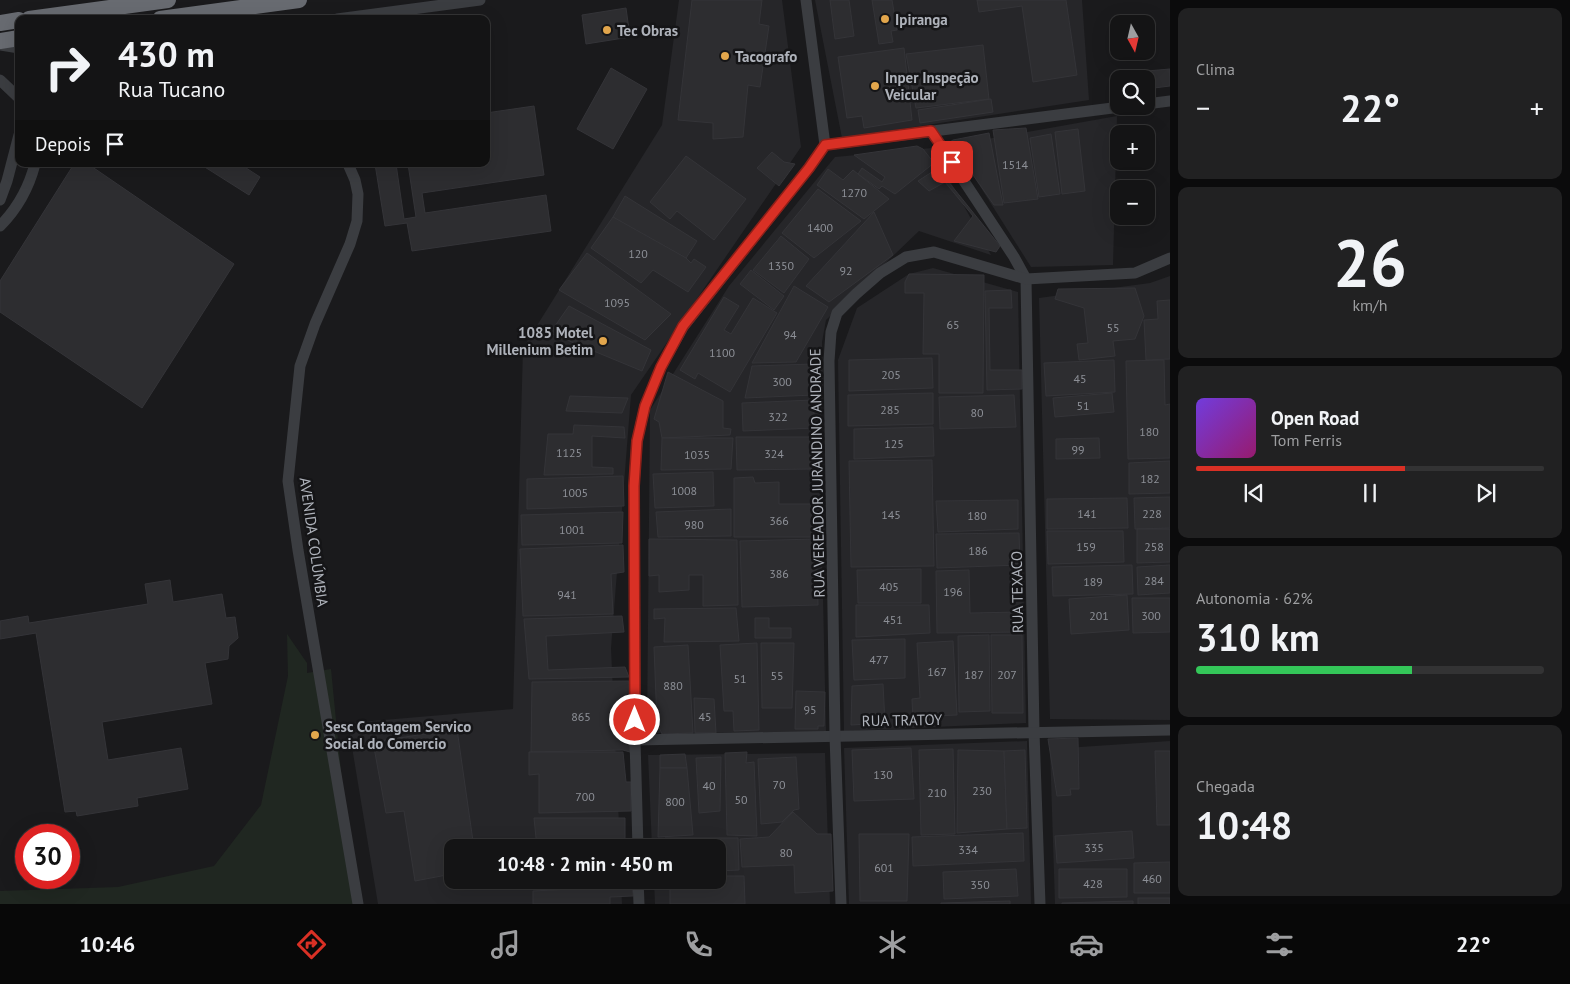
<!DOCTYPE html>
<html lang="pt">
<meta charset="utf-8">
<style>
:root{--surface:#141415;--page:#212122;--text:#f1f3f6;--muted:#9d9ea0;--line:#333334;--accent:#d93025}
body{margin:0;font-family:"PT Sans",sans-serif;background:var(--page);color:var(--text);height:100vh;display:flex;flex-direction:column;font-size:19px;white-space:nowrap}
*{box-sizing:border-box;margin:0}
p{font-size:16px;color:var(--muted)}
.icon{flex:none;width:28px;height:28px;fill:none;stroke:currentColor;stroke-width:2;stroke-linecap:round;stroke-linejoin:round}
.map{position:relative;flex:1;overflow:hidden}
.details{display:flex;flex-direction:column;gap:8px;padding:8px;background:#0b0b0c;width:400px}
.details>*{flex:none}
.guide{position:absolute;left:15px;top:15px;width:475px;height:152px;border-radius:10px;box-shadow:0 5px 20px #0002,0 0 0 1px var(--line);background:#141415;color:var(--text);overflow:hidden}
.needle{width:32px;rotate:172deg}
.fabs{position:absolute;left:1110px;top:15px;display:grid;gap:10px}
.fabs a{display:grid;place-items:center;width:45px;height:45px;border-radius:10px;background:var(--surface);box-shadow:0 5px 20px #0002,0 0 0 1px var(--line);font-size:25px}
.speed{position:absolute;left:15px;top:824px;display:flex;gap:10px;font-size:25px;font-weight:700;text-align:center}
.speed>*{display:grid;place-content:center;width:65px;height:65px;border-radius:50%;background:var(--surface);box-shadow:0 5px 20px #0002,0 0 0 1px var(--line);line-height:1}
.speed .limit{border:8px solid #d22;background:#fff;color:#111}
.pin{position:absolute;display:grid;place-items:center;width:42px;height:42px;color:#fff;margin:-21px;border-radius:10px;box-shadow:0 2px 8px #0006}
.me{position:absolute;width:55px;margin:-28px;rotate:0deg;stroke-linejoin:round;filter:drop-shadow(0 0 4px #0008)}
.turn{display:flex;align-items:center;gap:18px;height:105px;padding:0 20px;font-size:22px}
.turn .icon{width:65px;height:65px;stroke-width:2.5}
.turn b{display:block;font-size:35px;line-height:42px}
.then{display:flex;align-items:center;height:48px;padding:0 20px;background:#0003;gap:10px;font-size:19px}
.big{font-size:38px;font-weight:800;line-height:1.1}
.details .tile{flex:1;display:flex;flex-direction:column;justify-content:center;gap:8px;min-width:0;padding:0 18px;border-radius:10px;background:var(--page)}
.details .dial{align-items:center;gap:0}
.dial b{font-size:65px;line-height:1}
.song{display:flex;align-items:center;gap:15px}
.cover{width:60px;height:60px;border-radius:8px;background:linear-gradient(135deg,hsl(260 70% 55%),hsl(320 70% 35%))}
.played{height:5px;border-radius:2px;background:linear-gradient(90deg,var(--accent) 60%,var(--line) 60%)}
.keys{display:flex;justify-content:space-around;direction:ltr}
.heat{display:flex;justify-content:space-between;align-items:center;font-size:28px;direction:ltr}
.charge{height:8px;border-radius:4px;background:linear-gradient(90deg,#34c759 62%,var(--line) 0)}
.trip{position:absolute;left:444px;top:839px;width:282px;height:50px;border-radius:10px;background:var(--surface);box-shadow:0 5px 20px #0002,0 0 0 1px var(--line);font-weight:800;line-height:50px;text-align:center}
.menu{display:flex;height:80px;justify-content:space-around;align-items:center;background:#080808;color:var(--muted)}
.menu .icon{width:35px;height:35px}
.menu .selected{color:var(--accent)}
.menu b{font-size:22px;color:var(--text)}
main{display:flex;flex:1;min-height:0}
.map>svg:first-child{display:block}
.built{fill:#262629}
.green{fill:#202721}
.building{fill:#2d2d30;stroke:#343438}
.lines{fill:none;stroke-linecap:round;stroke-linejoin:round}
.minor{stroke:#3b3d41;stroke-width:11}
.highway{stroke:#686b71;stroke-width:16}
.route-casing{stroke:#8d1f18;stroke-width:12}
.route{stroke:#d93025;stroke-width:9}
.poi-dot{fill:#e2a64c;stroke:#151517;stroke-width:2}
.labels{text-anchor:middle;dominant-baseline:central;stroke-width:5;stroke-linejoin:round;paint-order:stroke}
.number-label{font-size:12px;fill:#8d9097}
.poi-label{font-size:15px;font-weight:bold;fill:#aeb2ba;stroke:#151517;text-anchor:start}
.street-label{font-size:15px;fill:#aeb2ba;stroke:#151517}
</style>
<main>
<div class="map">
<svg width="1170" height="904" viewBox="0 0 1170 904">
<rect width="100%" height="100%" fill="#1a1a1c"/>
<g class="built">
<path d="M679,0H782L801,147L631,395L611,648L620,847L452,848V880H621L622,904H378L348,723L513,709L523,348L662,125Z"/>
<path d="M815,0H1082L1089,100L842,138Z"/>
<path d="M1117,116L1113,265L1031,267L954,145Z"/>
<path d="M932,148L991,255L919,231L826,320L822,342L823,383L820,462L826,732L647,733L650,410L729,286L835,157Z"/>
<path d="M933,268L1018,292L1026,723L844,731L838,360L857,308L909,274Z"/>
<path d="M1170,276V720L1050,719L1039,298L1150,283Z"/>
<path d="M1027,741L1031,904H849L844,748Z"/>
<path d="M1170,741V904H1055L1050,749Z"/>
<path d="M825,753L830,904H655L654,880H718V848L652,847L648,755Z"/>
</g>
<path class="green" d="M287,634L307,663V673L331,669L354,904H0V891L118,887L214,866L261,805L288,676Z"/>
<g class="building">
<path d="M692,0H762L759,24L769,26L760,87L748,85L743,137L713,139V123L678,120Z"/>
<path d="M830,0H849L854,36L835,39Z"/>
<path d="M872,0H892L897,30L891,31L893,42L879,44Z"/>
<path d="M977,0H1066L1077,75L1033,82L1022,6L979,12Z"/>
<path d="M626,8L630,37L586,44L582,15Z"/>
<path d="M983,45L989,99L916,108L906,54Z"/>
<path d="M904,48L912,120L864,128L862,116L847,118L838,57Z"/>
<path d="M611,68L647,89L613,149L577,129Z"/>
<path d="M1170,69V86L1146,89V79H1119V92L1114,93L1112,74Z"/>
<path d="M991,99L993,112L920,123L918,110Z"/>
<path d="M534,106L544,175L422,193L425,213L546,195L551,231L412,251L407,223L385,226L375,164H396L404,219L416,217L408,164H486V113Z"/>
<path d="M1026,128L1038,199L1004,203L993,130Z"/>
<path d="M1078,129L1085,191L1062,194L1055,132Z"/>
<path d="M989,133L1003,205H994L950,142L953,140Z"/>
<path d="M1051,134L1060,194L1039,197L1030,138Z"/>
<path d="M917,146L923,149L934,163L895,194L882,186L879,189L858,174L862,168L882,182L885,177L854,155Z"/>
<path d="M772,152L784,162L795,164L779,186L757,168Z"/>
<path d="M686,156L746,199L714,240L677,211L670,219L650,202Z"/>
<path d="M74,164H88L234,264L142,408L0,312V281Z"/>
<path d="M200,164H240L260,177L249,195Z"/>
<path d="M938,168L947,180L1000,246L996,252L954,241L973,216L945,182L929,191L918,181Z"/>
<path d="M828,169L843,180L853,170L889,199L864,219L817,185Z"/>
<path d="M818,189L861,221L814,258L782,233Z"/>
<path d="M625,196L697,241L686,258L613,217Z"/>
<path d="M874,212L893,255L829,302L806,286Z"/>
<path d="M613,217L686,258L691,263L694,259L706,267L688,292L653,270L641,283L591,248Z"/>
<path d="M781,236L809,259L784,293L753,270Z"/>
<path d="M587,253L671,314L645,340L559,290Z"/>
<path d="M751,270L784,296L774,310L740,284Z"/>
<path d="M909,274L984,275L983,393H939V354H923L924,293H905V282Z"/>
<path d="M794,286L828,307L796,362L752,363Z"/>
<path d="M1135,288L1144,316L1135,339L1113,341L1115,356L1079,360L1077,344L1088,343L1084,308L1055,299L1058,289Z"/>
<path d="M1011,290L1012,308H989L990,370H1022V389L987,390L985,291Z"/>
<path d="M724,297L739,306L724,330L731,334L753,298L777,313L730,392L698,373L695,379L680,370Z"/>
<path d="M1170,300V359L1146,360L1144,320L1158,319L1157,301Z"/>
<path d="M569,306L651,350L642,371L550,333Z"/>
<path d="M932,358L933,388L849,391V360Z"/>
<path d="M1114,360L1115,392L1046,396L1044,363Z"/>
<path d="M1164,360L1165,405L1170,404V458L1128,459L1126,361Z"/>
<path d="M813,364L814,395L745,398L752,366Z"/>
<path d="M668,372L723,401V428L731,429L730,435L662,438L659,422L654,419Z"/>
<path d="M933,393V424L848,426V395Z"/>
<path d="M1112,393L1114,412L1055,417L1053,398Z"/>
<path d="M1014,395L1016,427L940,429L939,397Z"/>
<path d="M570,396L628,398L622,413L566,411Z"/>
<path d="M813,400L815,428L743,431L742,403Z"/>
<path d="M574,425L624,427L625,438L592,436V467L613,468V474L544,475L548,434H573Z"/>
<path d="M933,427L934,456L854,459V429Z"/>
<path d="M736,437H812V469L737,470Z"/>
<path d="M662,438H733L731,469L661,470Z"/>
<path d="M1099,438L1100,458L1056,459V439Z"/>
<path d="M932,460L934,566L851,567L849,461Z"/>
<path d="M1170,461V493L1129,494V463Z"/>
<path d="M713,472L714,506L655,508L653,474Z"/>
<path d="M623,476L624,506L527,509V479Z"/>
<path d="M753,477L755,483L779,482V504H823L824,537H734V478Z"/>
<path d="M1170,497V528L1135,529L1134,498Z"/>
<path d="M1127,498L1128,528L1047,529V499Z"/>
<path d="M1018,500V529L938,532L936,501Z"/>
<path d="M731,509V536L658,537L656,512Z"/>
<path d="M623,512L622,543L522,545L521,515Z"/>
<path d="M1137,529H1170V562L1137,563Z"/>
<path d="M1047,531H1123L1124,562L1048,564Z"/>
<path d="M1019,533L1020,565L937,568L936,534Z"/>
<path d="M649,539L737,540L738,605L703,606V575H689V590L659,592V575L649,576Z"/>
<path d="M816,539L818,605L742,607L740,541Z"/>
<path d="M623,545L624,572L611,574L613,614L523,616L520,549Z"/>
<path d="M1132,565L1133,594L1053,596L1052,567Z"/>
<path d="M1170,565V593L1138,595L1137,567Z"/>
<path d="M921,569V603H858L857,570Z"/>
<path d="M969,570L970,613L1020,612L1021,632L937,633L936,571Z"/>
<path d="M170,580L173,602L222,594L226,618L235,617L238,638L229,646L228,659L205,663L212,704L102,722L108,760L181,748L188,789L137,798L138,806L77,816L76,811L65,812L36,633L0,639V621L28,616L29,623L148,604L145,584Z"/>
<path d="M1127,595L1129,630L1071,634L1069,599Z"/>
<path d="M1132,598H1170V632L1133,633Z"/>
<path d="M856,605H929L930,633L856,637Z"/>
<path d="M736,608L739,641L664,642L665,618L654,619V609Z"/>
<path d="M622,616L624,632L546,636L548,670L625,667L629,677L529,679L524,619Z"/>
<path d="M755,618H769V628H791V638H755Z"/>
<path d="M989,635L990,711L959,712L958,636Z"/>
<path d="M991,635H1022L1023,713H992Z"/>
<path d="M905,639V678L854,680L852,640Z"/>
<path d="M953,641L957,715L932,716V720L913,721L912,699L920,698L917,643Z"/>
<path d="M757,643L759,730L734,731L733,711H724L720,645Z"/>
<path d="M761,643H794L792,708H762Z"/>
<path d="M688,645L693,733L662,734L657,723L654,647Z"/>
<path d="M629,681L630,752L623,750L531,752L532,682Z"/>
<path d="M883,684L885,723L851,725L852,686Z"/>
<path d="M796,691L825,692L824,726H818V729H795Z"/>
<path d="M694,698L714,699L716,733H695Z"/>
<path d="M457,729L474,848H452V874L415,881L404,811L386,813L373,742Z"/>
<path d="M1078,738L1079,789H1070L1071,795L1057,796L1048,739Z"/>
<path d="M911,748L914,799L854,801L852,750Z"/>
<path d="M953,749L955,834L921,835L919,750Z"/>
<path d="M958,750L1004,751L1007,829L957,833Z"/>
<path d="M1025,750L1027,828L1007,829L1004,751Z"/>
<path d="M1155,751H1170V825H1157Z"/>
<path d="M529,752H623L626,782H631V811L539,813V774L529,775Z"/>
<path d="M747,752L746,763L754,762L757,836L727,835L725,753Z"/>
<path d="M685,754L687,768H660V755Z"/>
<path d="M721,757L720,811L699,813L696,758Z"/>
<path d="M796,757L799,809L794,810L782,822L761,824L758,759Z"/>
<path d="M660,768H687L693,835L658,837Z"/>
<path d="M793,812L817,834H831L833,891L795,893L794,865L742,867L740,839L769,837Z"/>
<path d="M534,818H625V848H537Z"/>
<path d="M1132,831L1134,858L1057,863L1055,836Z"/>
<path d="M1023,833L1024,861L913,866L912,837Z"/>
<path d="M859,834H909L907,901H860Z"/>
<path d="M665,838H738L739,870L718,871V848H666Z"/>
<path d="M1170,862V893H1134V863Z"/>
<path d="M1016,869L1018,896L944,899L943,872Z"/>
<path d="M1059,869H1127V897L1059,898Z"/>
<path d="M718,876H744L745,904H670V880H718Z"/>
<path d="M539,880H625V882L540,885Z"/>
<path d="M632,886L633,896L610,897V904H533V891Z"/>
<rect x="1138" y="898" width="32" height="6"/>
<path d="M1010,901V904H941V903Z"/>
<path d="M1133,901V904H1062V903Z"/>
</g>
<g class="lines">
<g class="minor">
<path d="M806,0L825,145"/>
<path d="M337,19L480,0"/>
<path d="M0,45L19,48"/>
<path d="M0,80L19,98"/>
<path d="M1146,104L1170,101"/>
<path d="M931,131L1014,257L1026,279L1034,732L1040,904"/>
<path d="M348,164L355,180L358,194L357,221L350,244L315,324L300,366L288,481L298,550L358,904"/>
<path d="M0,200L7,181L19,135"/>
<path d="M0,226C17,209 29,187 35,164"/>
<path d="M635,740L1170,730"/>
<path d="M638,848L635,740L634,486L637,441L645,406L661,367L683,327L809,168L825,145L1128,106"/>
<path d="M638,880L639,904"/>
<path d="M841,904L835,736L829,361L831,332L837,313L856,294L880,273L906,257L934,252L1026,279L1135,273L1170,258"/>
</g>
<g class="highway">
<path d="M29,19L168,0"/>
<path d="M160,19L299,0"/>
<path d="M0,23L19,20"/>
<path d="M0,41L19,38"/>
</g>
</g>
<g class="lines">
<g class="route-casing">
<path id="route" d="M635,720L634,486L637,441L645,406L661,367L683,326L809,168L825,145L931,131L952,162"/>
</g>
<use href="#route" class="route"/>
</g>
<g class="poi-dot">
<circle cx="885" cy="19" r="5"/>
<circle cx="607" cy="30" r="5"/>
<circle cx="725" cy="56" r="5"/>
<circle cx="875" cy="86" r="5"/>
<circle cx="603" cy="341" r="5"/>
<circle cx="315" cy="735" r="5"/>
</g>
<g class="labels">
<g class="number-label">
<text x="1015" y="164">1514</text>
<text x="854" y="192">1270</text>
<text x="820" y="227">1400</text>
<text x="638" y="253">120</text>
<text x="781" y="265">1350</text>
<text x="846" y="270">92</text>
<text x="617" y="302">1095</text>
<text x="953" y="324">65</text>
<text x="1113" y="327">55</text>
<text x="790" y="334">94</text>
<text x="722" y="352">1100</text>
<text x="891" y="374">205</text>
<text x="1080" y="378">45</text>
<text x="782" y="381">300</text>
<text x="1083" y="405">51</text>
<text x="890" y="409">285</text>
<text x="977" y="412">80</text>
<text x="778" y="416">322</text>
<text x="1149" y="431">180</text>
<text x="894" y="443">125</text>
<text x="1078" y="449">99</text>
<text x="569" y="452">1125</text>
<text x="774" y="453">324</text>
<text x="697" y="454">1035</text>
<text x="1150" y="478">182</text>
<text x="684" y="490">1008</text>
<text x="575" y="492">1005</text>
<text x="1087" y="513">141</text>
<text x="1152" y="513">228</text>
<text x="891" y="514">145</text>
<text x="977" y="515">180</text>
<text x="779" y="520">366</text>
<text x="694" y="524">980</text>
<text x="572" y="529">1001</text>
<text x="1086" y="546">159</text>
<text x="1154" y="546">258</text>
<text x="978" y="550">186</text>
<text x="779" y="573">386</text>
<text x="1154" y="580">284</text>
<text x="1093" y="581">189</text>
<text x="889" y="586">405</text>
<text x="953" y="591">196</text>
<text x="567" y="594">941</text>
<text x="1099" y="615">201</text>
<text x="1151" y="615">300</text>
<text x="893" y="619">451</text>
<text x="879" y="659">477</text>
<text x="937" y="671">167</text>
<text x="974" y="674">187</text>
<text x="1007" y="674">207</text>
<text x="777" y="675">55</text>
<text x="740" y="678">51</text>
<text x="673" y="685">880</text>
<text x="810" y="709">95</text>
<text x="581" y="716">865</text>
<text x="705" y="716">45</text>
<text x="883" y="774">130</text>
<text x="779" y="784">70</text>
<text x="709" y="785">40</text>
<text x="982" y="790">230</text>
<text x="937" y="792">210</text>
<text x="585" y="796">700</text>
<text x="741" y="799">50</text>
<text x="675" y="801">800</text>
<text x="1094" y="847">335</text>
<text x="968" y="849">334</text>
<text x="786" y="852">80</text>
<text x="884" y="867">601</text>
<text x="1152" y="878">460</text>
<text x="1093" y="883">428</text>
<text x="980" y="884">350</text>
</g>
<g class="poi-label">
<text x="895" y="19">Ipiranga</text>
<text x="617" y="30">Tec Obras</text>
<text x="735" y="56">Tacografo</text>
<text x="885" y="77">Inper Inspeção<tspan x="885" dy="17">Veicular</tspan></text>
<text x="593" y="332" text-anchor="end">1085 Motel<tspan x="593" dy="17">Millenium Betim</tspan></text>
<text x="325" y="726">Sesc Contagem Servico<tspan x="325" dy="17">Social do Comercio</tspan></text>
</g>
<g class="street-label">
<text transform="translate(817 473) rotate(-91)">RUA VEREADOR JURANDINO ANDRADE</text>
<text transform="translate(314 542) rotate(82)">AVENIDA COLÚMBIA</text>
<text transform="translate(1017 592) rotate(-91)">RUA TEXACO</text>
<text transform="translate(902 720) rotate(-1)">RUA TRATOY</text>
</g>
</g>
</svg>
<div class="fabs">
<a><svg class="needle" viewBox="-14 -14 28 28"><path d="M0-13l5 13h-10z" fill="#e53935"/><path d="M0 13l5-13h-10z" fill="#9d9ea0"/></svg></a>
<a><svg class="icon" aria-label="search" viewBox="0 0 24 24"><circle cx="10" cy="10" r="6"/><path d="M15 15l6 6"/></svg></a>
<a>+</a>
<a>−</a>
</div>
<div class="speed"><div class="limit">30</div></div>
<div class="pin" style="left:952px;top:162px;background:#d93025"><svg class="icon" aria-label="arrive" viewBox="0 0 24 24"><path d="M6 21V4h12l-3 4 3 4H6"/></svg></div>
<svg class="me" style="left:635px;top:720px" viewBox="-20 -20 40 40"><circle r="17" fill="#d93025" stroke="#fff" stroke-width="3"/><path d="M0-11L8 9 0 5-8 9z" fill="#fff"/></svg>
<div class="trip">10:48 · 2 min · 450 m</div>
<div class="guide">
<div class="turn"><svg class="icon" aria-label="right" viewBox="0 0 24 24"><path d="M7 20v-9h11M14 6l5 5-5 5"/></svg><div><b>430 m</b>Rua Tucano</div></div>
<div class="then">Depois<svg class="icon" aria-label="arrive" viewBox="0 0 24 24"><path d="M6 21V4h12l-3 4 3 4H6"/></svg></div>
</div>
</div>
<section class="details">
<div class="tile"><p>Clima</p>
<div class="heat"><a>−</a><b class="big">22°</b><a>+</a></div>
</div>
<div class="tile dial"><b>26</b><p>km/h</p></div>
<div class="tile">
<div class="song"><i class="cover"></i><div><b>Open Road</b><p>Tom Ferris</p></div></div>
<div class="played"></div>
<div class="keys"><svg class="icon" aria-label="previous" viewBox="0 0 24 24"><path d="M18 5L8 12l10 7zM5 5v14"/></svg><svg class="icon" aria-label="pause" viewBox="0 0 24 24"><path d="M8 5v14M16 5v14"/></svg><svg class="icon" aria-label="next" viewBox="0 0 24 24"><path d="M6 5l10 7-10 7zM19 5v14"/></svg></div>
</div>
<div class="tile"><p>Autonomia · 62%</p><b class="big">310 km</b><div class="charge"></div></div>
<div class="tile"><p>Chegada</p><b class="big">10:48</b></div>
</section>
</main>
<nav class="menu">
<b>10:46</b>
<svg class="icon selected" aria-label="directions" viewBox="0 0 24 24"><path d="M12 3l9 9-9 9-9-9zM9 14v-3h6M13 9l2 2-2 2"/></svg>
<svg class="icon" aria-label="music" viewBox="0 0 24 24"><path d="M9 18V5l10-2v13"/><circle cx="6" cy="18" r="3"/><circle cx="16" cy="16" r="3"/></svg>
<svg class="icon" aria-label="phone" viewBox="0 0 24 24"><path d="M5 4h4l2 5-3 2q2 4 5 5l2-3 5 2v4C11 20 4 13 5 4z"/></svg>
<svg class="icon" aria-label="climate" viewBox="0 0 24 24"><path d="M12 3v18M4 7l16 10M4 17L20 7"/></svg>
<svg class="icon" aria-label="car" viewBox="0 0 24 24"><path d="M5 17H2v-5l4-1 3-4h7l3 4 3 1v5h-3M9 17h6M6 11h13"/><circle cx="7" cy="17" r="2"/><circle cx="17" cy="17" r="2"/></svg>
<svg class="icon" aria-label="filters" viewBox="0 0 24 24"><path d="M4 7h16M4 17h16"/><circle cx="9" cy="7" r="2"/><circle cx="15" cy="17" r="2"/></svg>
<b>22°</b>
</nav>
